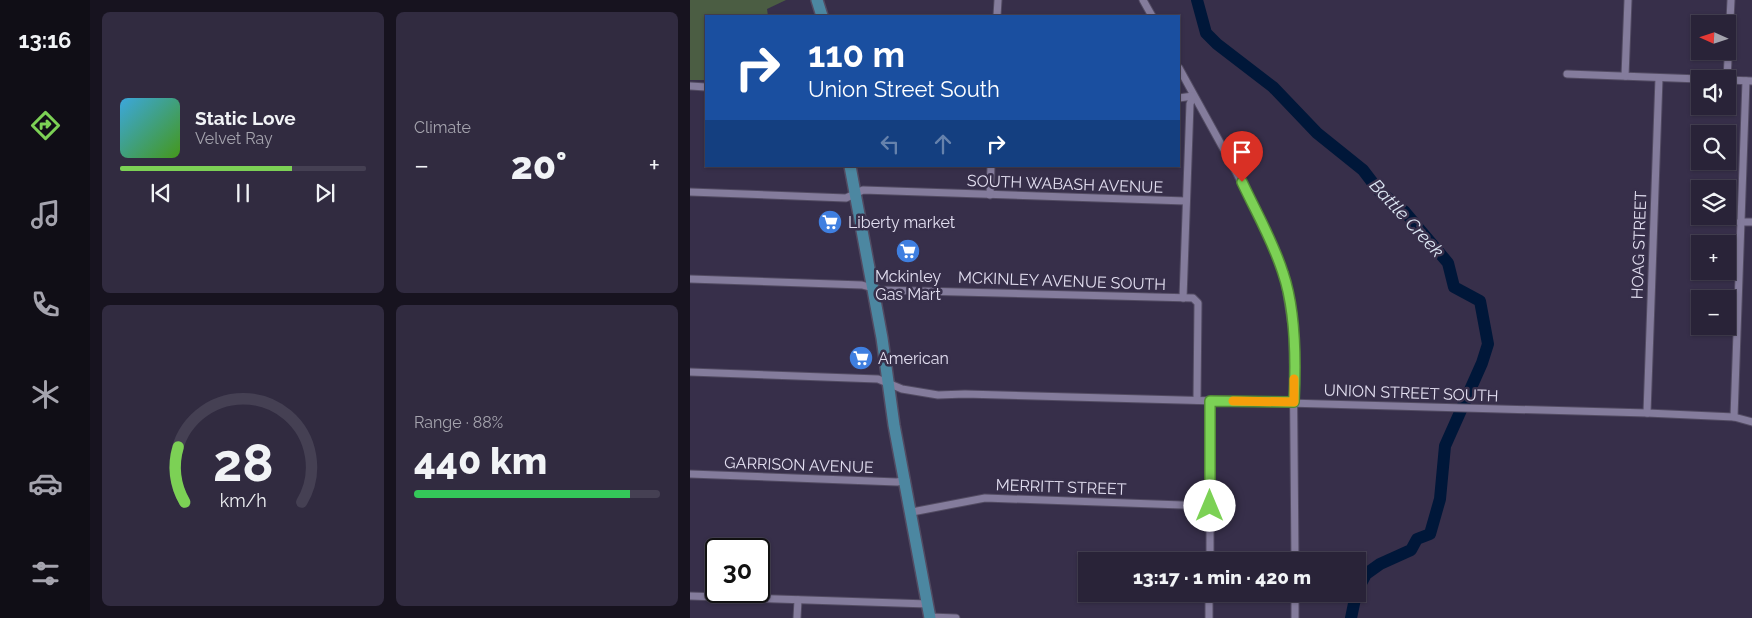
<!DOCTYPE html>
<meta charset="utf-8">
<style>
:root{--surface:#292338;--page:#312b40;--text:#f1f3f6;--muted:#a5a4ae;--line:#454053;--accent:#7cd155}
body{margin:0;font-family:Raleway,sans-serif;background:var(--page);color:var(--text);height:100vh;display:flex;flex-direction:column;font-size:19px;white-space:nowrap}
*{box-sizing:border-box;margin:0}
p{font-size:16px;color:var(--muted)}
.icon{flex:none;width:28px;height:28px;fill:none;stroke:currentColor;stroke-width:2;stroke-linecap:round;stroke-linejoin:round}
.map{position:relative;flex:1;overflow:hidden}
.drawer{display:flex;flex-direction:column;gap:12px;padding:12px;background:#17131f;width:600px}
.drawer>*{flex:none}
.hud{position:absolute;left:15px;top:15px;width:475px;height:152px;border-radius:0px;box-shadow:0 1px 4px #0004,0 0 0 1px var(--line);background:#1a4fa0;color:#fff;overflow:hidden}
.needle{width:32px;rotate:273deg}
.controls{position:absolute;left:1001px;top:15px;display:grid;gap:10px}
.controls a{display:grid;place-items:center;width:45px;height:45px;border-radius:0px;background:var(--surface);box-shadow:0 1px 4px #0004,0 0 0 1px var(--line);font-size:25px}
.speed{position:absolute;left:15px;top:538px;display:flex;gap:10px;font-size:25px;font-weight:700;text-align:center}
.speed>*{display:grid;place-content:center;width:65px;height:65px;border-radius:50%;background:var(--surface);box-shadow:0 1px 4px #0004,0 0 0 1px var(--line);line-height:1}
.speed .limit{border:2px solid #111;border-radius:8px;background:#fff;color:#111}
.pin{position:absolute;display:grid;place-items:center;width:42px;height:42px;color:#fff;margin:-51px -21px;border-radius:50% 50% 50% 0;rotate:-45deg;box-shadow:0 0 5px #0007}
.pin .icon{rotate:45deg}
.me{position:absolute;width:55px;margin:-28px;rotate:0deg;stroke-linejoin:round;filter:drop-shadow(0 0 4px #0008)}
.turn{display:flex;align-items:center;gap:18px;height:105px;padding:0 20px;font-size:22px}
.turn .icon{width:65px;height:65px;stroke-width:2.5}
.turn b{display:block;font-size:35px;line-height:42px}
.lanes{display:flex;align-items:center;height:48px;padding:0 20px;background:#0003;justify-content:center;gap:25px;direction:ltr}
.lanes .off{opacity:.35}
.big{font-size:38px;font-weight:800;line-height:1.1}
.drawer .widget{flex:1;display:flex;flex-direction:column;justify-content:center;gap:8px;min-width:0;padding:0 18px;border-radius:8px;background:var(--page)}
.drawer .dial{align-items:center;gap:0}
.dial svg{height:130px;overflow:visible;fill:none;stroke:var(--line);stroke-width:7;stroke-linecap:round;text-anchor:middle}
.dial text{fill:var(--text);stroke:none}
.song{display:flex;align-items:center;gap:15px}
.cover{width:60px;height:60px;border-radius:8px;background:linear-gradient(135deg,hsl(200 70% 55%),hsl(100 70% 35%))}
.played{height:5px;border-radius:2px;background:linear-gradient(90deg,var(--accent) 70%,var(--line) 70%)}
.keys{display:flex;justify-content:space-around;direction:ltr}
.heat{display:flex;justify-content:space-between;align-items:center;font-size:28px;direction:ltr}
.charge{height:8px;border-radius:4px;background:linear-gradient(90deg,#34c759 88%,var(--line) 0)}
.drawer .tiles{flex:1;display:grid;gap:12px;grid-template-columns:repeat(2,1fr)}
.trip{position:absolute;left:388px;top:552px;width:288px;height:50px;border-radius:0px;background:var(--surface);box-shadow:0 1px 4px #0004,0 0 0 1px var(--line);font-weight:800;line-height:50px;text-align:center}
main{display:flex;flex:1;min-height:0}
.tab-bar{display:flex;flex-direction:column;width:90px;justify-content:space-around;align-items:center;background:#100e16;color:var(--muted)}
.tab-bar .icon{width:35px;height:35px}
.tab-bar .on{color:var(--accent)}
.tab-bar b{font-size:22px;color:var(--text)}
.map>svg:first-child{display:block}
.green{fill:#4b5d43}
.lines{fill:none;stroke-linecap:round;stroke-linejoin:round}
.river{stroke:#001739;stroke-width:12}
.minor-casing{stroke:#524b62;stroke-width:9}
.primary-casing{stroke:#524b62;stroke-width:14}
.minor{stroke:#847c9c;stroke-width:7}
.primary{stroke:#4c87a1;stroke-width:11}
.route-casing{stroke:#518837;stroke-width:12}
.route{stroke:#7cd155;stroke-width:9}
.slow{stroke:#f59e0b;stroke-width:9}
.labels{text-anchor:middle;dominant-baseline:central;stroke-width:5;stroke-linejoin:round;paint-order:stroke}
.street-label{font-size:16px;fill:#e2def0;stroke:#372f4a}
.poi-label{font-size:16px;fill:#e2def0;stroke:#372f4a;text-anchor:start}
.water-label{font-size:18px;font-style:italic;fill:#dbe5f2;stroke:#372f4a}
</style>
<main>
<nav class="tab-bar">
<b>13:16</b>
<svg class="icon on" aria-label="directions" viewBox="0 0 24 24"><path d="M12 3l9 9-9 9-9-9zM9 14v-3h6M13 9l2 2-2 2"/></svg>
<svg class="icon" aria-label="music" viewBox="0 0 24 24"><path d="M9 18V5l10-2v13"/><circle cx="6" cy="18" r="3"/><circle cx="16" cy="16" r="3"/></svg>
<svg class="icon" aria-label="phone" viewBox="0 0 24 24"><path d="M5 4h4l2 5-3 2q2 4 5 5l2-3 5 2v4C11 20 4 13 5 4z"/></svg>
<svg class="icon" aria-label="climate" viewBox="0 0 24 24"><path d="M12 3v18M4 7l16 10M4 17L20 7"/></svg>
<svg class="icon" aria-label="car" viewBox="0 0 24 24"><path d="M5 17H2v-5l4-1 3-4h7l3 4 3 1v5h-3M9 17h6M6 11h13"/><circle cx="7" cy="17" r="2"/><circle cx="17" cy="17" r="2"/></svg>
<svg class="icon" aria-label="filters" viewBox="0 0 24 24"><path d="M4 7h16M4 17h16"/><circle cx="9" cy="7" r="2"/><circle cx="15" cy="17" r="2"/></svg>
</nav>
<section class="drawer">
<div class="tiles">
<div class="widget">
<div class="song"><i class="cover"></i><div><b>Static Love</b><p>Velvet Ray</p></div></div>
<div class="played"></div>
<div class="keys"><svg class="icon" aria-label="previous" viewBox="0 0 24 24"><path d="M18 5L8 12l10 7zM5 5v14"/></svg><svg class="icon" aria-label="pause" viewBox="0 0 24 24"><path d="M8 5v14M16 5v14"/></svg><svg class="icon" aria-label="next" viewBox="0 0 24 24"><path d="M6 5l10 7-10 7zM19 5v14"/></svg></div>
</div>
<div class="widget"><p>Climate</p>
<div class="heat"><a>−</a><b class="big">20°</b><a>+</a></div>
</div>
<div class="widget dial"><svg viewBox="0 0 100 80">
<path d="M14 69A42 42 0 1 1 86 69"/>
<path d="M14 69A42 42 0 0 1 10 35" stroke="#7cd155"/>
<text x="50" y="56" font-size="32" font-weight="700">28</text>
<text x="50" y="72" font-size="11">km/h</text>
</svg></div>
<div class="widget"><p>Range · 88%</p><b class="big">440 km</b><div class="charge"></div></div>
</div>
</section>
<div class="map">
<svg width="1062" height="618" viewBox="0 0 1062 618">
<rect width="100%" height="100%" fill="#372f4a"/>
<path class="green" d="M0,0H96L77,9L78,16H16V80H0Z"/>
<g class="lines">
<g class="river">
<path d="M507,0L516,33L527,44L583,87L627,133L673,170L689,191L715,212L758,263L764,287L790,301L798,344L792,363L755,446L750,499L740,534L727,539L721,550L690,564L676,574L666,593"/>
<path d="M661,618L666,594"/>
</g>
<g class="minor-casing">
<g id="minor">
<path d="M453,0L462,16"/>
<path d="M307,16L308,0"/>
<path d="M489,68L543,166L585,249L594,275L603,333L605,561"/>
<path d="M877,74L1010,79"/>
<path d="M935,76L938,0"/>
<path d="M1037,79L1041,0"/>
<path d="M1038,80L1062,81"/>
<path d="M0,86L16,87"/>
<path d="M489,98L503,96"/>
<path d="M0,192L156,198L173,190L496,201"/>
<path d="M300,195L301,166"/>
<path d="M1050,222H1062"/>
<path d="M0,279L172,285L190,290L503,298L508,303L507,400"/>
<path d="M493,298L500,104L503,96"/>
<path d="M0,372L188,379L212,389L248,395L275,394L957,413L1044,417L1062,422"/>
<path d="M957,413L969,78"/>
<path d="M1044,417L1056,81"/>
<path d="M0,474L207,482L216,480"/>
<path d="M222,512L295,498L520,506"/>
<path d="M520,561V401"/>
<path d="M605,594V618"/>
<path d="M0,596L238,604"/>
<path d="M240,617L266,618"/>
<path d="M107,618L108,600"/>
<path d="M519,618V594"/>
</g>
</g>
<g class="primary-casing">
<g id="primary">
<path d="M127,0L132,16"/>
<path d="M160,166L192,338L204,425L240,618"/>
</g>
</g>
<use href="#minor" class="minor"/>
<use href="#primary" class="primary"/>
</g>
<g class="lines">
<g class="route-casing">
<path id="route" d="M520,506V401L604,402C606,363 606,311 593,273C583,241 566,212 552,182"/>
</g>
<use href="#route" class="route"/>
<path class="slow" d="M543,401L604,402V379"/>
</g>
<defs>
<g id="supermarket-disc" transform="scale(1.25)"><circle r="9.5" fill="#3f7fe0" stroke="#372f4a"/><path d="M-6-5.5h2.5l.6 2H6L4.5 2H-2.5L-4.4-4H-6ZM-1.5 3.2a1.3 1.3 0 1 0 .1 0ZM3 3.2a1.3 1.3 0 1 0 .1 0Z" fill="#fff"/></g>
</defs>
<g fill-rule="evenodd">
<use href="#supermarket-disc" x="140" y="222"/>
<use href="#supermarket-disc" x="218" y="251"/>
<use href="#supermarket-disc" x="171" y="358"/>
</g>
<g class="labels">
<g class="street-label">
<text transform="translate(375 184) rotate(2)">SOUTH WABASH AVENUE</text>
<text transform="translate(949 245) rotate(-88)">HOAG STREET</text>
<text transform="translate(372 281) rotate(2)">MCKINLEY AVENUE SOUTH</text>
<text transform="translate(721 393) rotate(2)">UNION STREET SOUTH</text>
<text transform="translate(109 465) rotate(2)">GARRISON AVENUE</text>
<text transform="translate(371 487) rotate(2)">MERRITT STREET</text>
</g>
<g class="poi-label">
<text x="158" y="222">Liberty market</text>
<text x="218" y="276" text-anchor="middle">Mckinley<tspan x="218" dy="18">Gas Mart</tspan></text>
<text x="188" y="358">American</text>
</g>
<g class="water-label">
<text transform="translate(717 218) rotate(47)">Battle Creek</text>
</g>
</g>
</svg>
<div class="controls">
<a><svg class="needle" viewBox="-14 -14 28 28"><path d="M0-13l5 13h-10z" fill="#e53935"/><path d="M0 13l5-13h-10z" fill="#a5a4ae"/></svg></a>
<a><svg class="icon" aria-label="sound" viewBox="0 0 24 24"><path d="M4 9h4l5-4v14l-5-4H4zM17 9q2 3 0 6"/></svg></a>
<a><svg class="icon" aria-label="search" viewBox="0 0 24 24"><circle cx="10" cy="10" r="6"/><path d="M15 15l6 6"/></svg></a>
<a><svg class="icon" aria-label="layers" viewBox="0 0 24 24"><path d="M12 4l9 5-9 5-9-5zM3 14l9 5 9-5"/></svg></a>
<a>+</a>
<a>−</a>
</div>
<div class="speed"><div class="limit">30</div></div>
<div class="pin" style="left:552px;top:182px;background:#d93025"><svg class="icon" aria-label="arrive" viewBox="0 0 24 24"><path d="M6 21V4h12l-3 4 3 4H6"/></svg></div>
<svg class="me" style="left:520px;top:506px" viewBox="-20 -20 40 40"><circle r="19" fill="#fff"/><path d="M0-13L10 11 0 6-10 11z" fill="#7cd155"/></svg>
<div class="trip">13:17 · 1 min · 420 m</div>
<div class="hud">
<div class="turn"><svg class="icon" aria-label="right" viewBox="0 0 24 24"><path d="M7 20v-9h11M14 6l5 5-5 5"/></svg><div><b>110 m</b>Union Street South</div></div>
<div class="lanes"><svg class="icon off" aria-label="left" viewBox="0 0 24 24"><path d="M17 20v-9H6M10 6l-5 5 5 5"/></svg><svg class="icon off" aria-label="ahead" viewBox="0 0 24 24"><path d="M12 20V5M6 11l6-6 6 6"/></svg><svg class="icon" aria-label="right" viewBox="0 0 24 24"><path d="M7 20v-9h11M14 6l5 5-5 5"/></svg></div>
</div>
</div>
</main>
